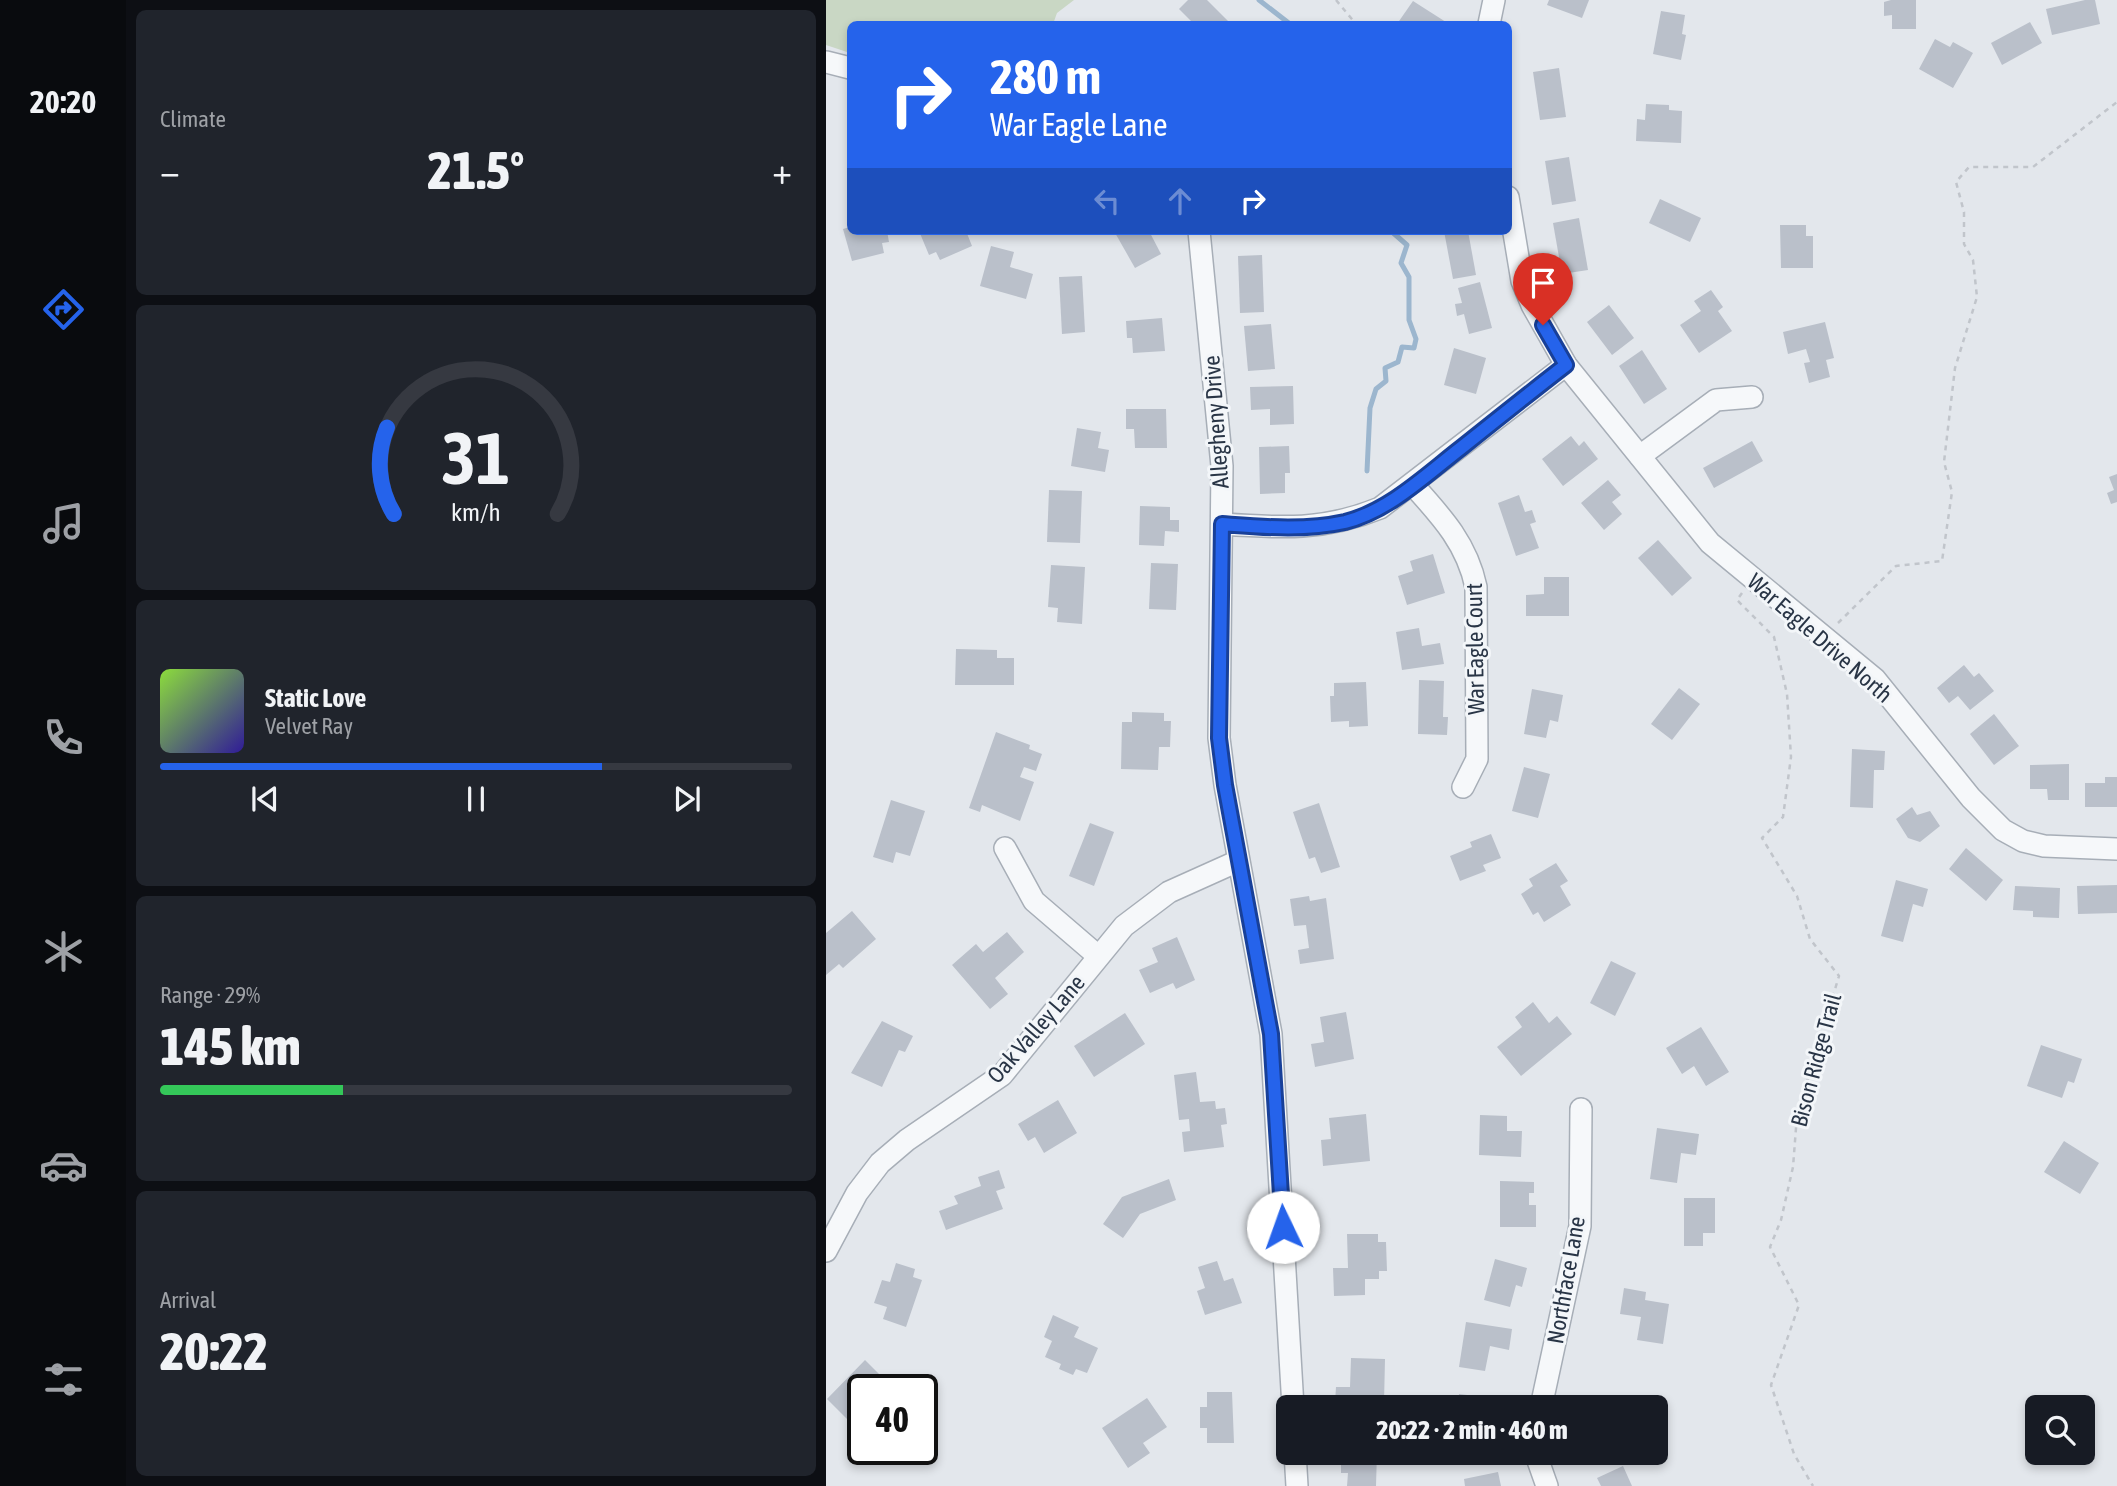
<!DOCTYPE html>
<meta charset="utf-8">
<style>
:root{--surface:#171b24;--page:#20242c;--text:#f1f3f6;--muted:#9ea1a6;--line:#363941;--accent:#2563eb}
body{margin:0;font-family:"Asap Condensed",sans-serif;background:var(--page);color:var(--text);height:100vh;display:flex;flex-direction:column;font-size:26px;white-space:nowrap}
*{box-sizing:border-box;margin:0}
p{font-size:23px;color:var(--muted)}
.icon{flex:none;width:38px;height:38px;fill:none;stroke:currentColor;stroke-width:2;stroke-linecap:round;stroke-linejoin:round}
.map{position:relative;flex:1;overflow:hidden}
.side{display:flex;flex-direction:column;gap:10px;padding:10px;background:#0d0f14;width:700px}
.side>*{flex:none}
.hud{position:absolute;left:21px;top:21px;width:665px;height:214px;border-radius:10px;box-shadow:0 4px 10px #0003;background:#2563eb;color:#fff;overflow:hidden}
.tools{position:absolute;left:1199px;top:1395px;display:grid;gap:14px}
.tools a{display:grid;place-items:center;width:70px;height:70px;border-radius:10px;background:var(--surface);box-shadow:0 4px 10px #0003;font-size:35px}
.speed{position:absolute;left:21px;top:1374px;display:flex;gap:14px;font-size:35px;font-weight:700;text-align:center}
.speed>*{display:grid;place-content:center;width:91px;height:91px;border-radius:50%;background:var(--surface);box-shadow:0 4px 10px #0003;line-height:1}
.speed .limit{border:4px solid #111;border-radius:10px;background:#fff;color:#111}
.pin{position:absolute;display:grid;place-items:center;width:60px;height:60px;color:#fff;margin:-72px -30px;border-radius:50% 50% 50% 0;rotate:-45deg;box-shadow:0 0 7px #0007}
.pin .icon{rotate:45deg}
.me{position:absolute;width:77px;margin:-38px;rotate:357deg;stroke-linejoin:round;filter:drop-shadow(0 0 5px #0008)}
.turn{display:flex;align-items:center;gap:24px;height:147px;padding:0 28px;font-size:32px}
.turn .icon{width:91px;height:91px;stroke-width:2.5}
.turn b{display:block;font-size:49px;line-height:60px}
.lanes{display:flex;align-items:center;height:66px;padding:0 28px;background:#0003;justify-content:center;gap:35px;direction:ltr}
.lanes .off{opacity:.35}
.big{font-size:52px;font-weight:800;line-height:1.1}
.side .card{flex:1;display:flex;flex-direction:column;justify-content:center;gap:10px;min-width:0;padding:0 24px;border-radius:10px;background:var(--page)}
.side .dial{align-items:center;gap:0}
.dial svg{height:182px;overflow:visible;fill:none;stroke:var(--line);stroke-width:7;stroke-linecap:round;text-anchor:middle}
.dial text{fill:var(--text);stroke:none}
.song{display:flex;align-items:center;gap:21px}
.cover{width:84px;height:84px;border-radius:10px;background:linear-gradient(135deg,hsl(90 70% 55%),hsl(250 70% 35%))}
.played{height:7px;border-radius:4px;background:linear-gradient(90deg,var(--accent) 70%,var(--line) 70%)}
.keys{display:flex;justify-content:space-around;direction:ltr}
.heat{display:flex;justify-content:space-between;align-items:center;font-size:38px;direction:ltr}
.charge{height:10px;border-radius:5px;background:linear-gradient(90deg,#34c759 29%,var(--line) 0)}
.trip{position:absolute;left:450px;top:1395px;width:392px;height:70px;border-radius:10px;background:var(--surface);box-shadow:0 4px 10px #0003;font-weight:800;line-height:70px;text-align:center}
main{display:flex;flex:1;min-height:0}
.tabs{display:flex;flex-direction:column;width:126px;justify-content:space-around;align-items:center;background:#090b0e;color:var(--muted)}
.tabs .icon{width:49px;height:49px}
.tabs .selected{color:var(--accent)}
.tabs b{font-size:32px;color:var(--text)}
.map>svg:first-child{display:block}
.green{fill:#c9d7c4}
.lines{fill:none;stroke-linecap:round;stroke-linejoin:round}
.stream{stroke:#9cb6ce;stroke-width:5}
.building{fill:#bac0ca}
.minor-casing{stroke:#a7aeb7;stroke-width:24}
.path{stroke:#c1c5cb;stroke-width:2.5;stroke-dasharray:5 5;stroke-linecap:butt}
.minor{stroke:#f6f8fa;stroke-width:21}
.route-casing{stroke:#184099;stroke-width:18}
.route{stroke:#2563eb;stroke-width:12}
.labels{text-anchor:middle;dominant-baseline:central;stroke-width:6;stroke-linejoin:round;paint-order:stroke}
.street-label{font-size:23px;fill:#293546;stroke:#f3f6f9}
</style>
<main>
<nav class="tabs">
<b>20:20</b>
<svg class="icon selected" aria-label="directions" viewBox="0 0 24 24"><path d="M12 3l9 9-9 9-9-9zM9 14v-3h6M13 9l2 2-2 2"/></svg>
<svg class="icon" aria-label="music" viewBox="0 0 24 24"><path d="M9 18V5l10-2v13"/><circle cx="6" cy="18" r="3"/><circle cx="16" cy="16" r="3"/></svg>
<svg class="icon" aria-label="phone" viewBox="0 0 24 24"><path d="M5 4h4l2 5-3 2q2 4 5 5l2-3 5 2v4C11 20 4 13 5 4z"/></svg>
<svg class="icon" aria-label="climate" viewBox="0 0 24 24"><path d="M12 3v18M4 7l16 10M4 17L20 7"/></svg>
<svg class="icon" aria-label="car" viewBox="0 0 24 24"><path d="M5 17H2v-5l4-1 3-4h7l3 4 3 1v5h-3M9 17h6M6 11h13"/><circle cx="7" cy="17" r="2"/><circle cx="17" cy="17" r="2"/></svg>
<svg class="icon" aria-label="filters" viewBox="0 0 24 24"><path d="M4 7h16M4 17h16"/><circle cx="9" cy="7" r="2"/><circle cx="15" cy="17" r="2"/></svg>
</nav>
<section class="side">
<div class="card"><p>Climate</p>
<div class="heat"><a>−</a><b class="big">21.5°</b><a>+</a></div>
</div>
<div class="card dial"><svg viewBox="0 0 100 80">
<path d="M14 69A42 42 0 1 1 86 69"/>
<path d="M14 69A42 42 0 0 1 11 31" stroke="#2563eb"/>
<text x="50" y="56" font-size="32" font-weight="700">31</text>
<text x="50" y="72" font-size="11">km/h</text>
</svg></div>
<div class="card">
<div class="song"><i class="cover"></i><div><b>Static Love</b><p>Velvet Ray</p></div></div>
<div class="played"></div>
<div class="keys"><svg class="icon" aria-label="previous" viewBox="0 0 24 24"><path d="M18 5L8 12l10 7zM5 5v14"/></svg><svg class="icon" aria-label="pause" viewBox="0 0 24 24"><path d="M8 5v14M16 5v14"/></svg><svg class="icon" aria-label="next" viewBox="0 0 24 24"><path d="M6 5l10 7-10 7zM19 5v14"/></svg></div>
</div>
<div class="card"><p>Range · 29%</p><b class="big">145 km</b><div class="charge"></div></div>
<div class="card"><p>Arrival</p><b class="big">20:22</b></div>
</section>
<div class="map">
<svg width="1291" height="1486" viewBox="0 0 1291 1486">
<rect width="100%" height="100%" fill="#e3e7ec"/>
<path class="green" d="M0,0H248L231,13L227,24H24V53L0,45Z"/>
<g class="lines">
<g class="stream">
<path d="M433,0L464,24"/>
<path d="M541,471L544,408L550,389L560,381L559,368L572,362L576,347L588,348L590,339L583,320V277L575,263L581,245L565,231"/>
</g>
</g>
<g class="building">
<path d="M362,0H381L405,24H368L353,9Z"/>
<path d="M723,0H763L756,18L721,5Z"/>
<path d="M1065,0H1090V29H1066V15L1058,16V2Z"/>
<path d="M1259,0H1269L1274,24L1226,35L1220,9Z"/>
<path d="M587,1L623,24H571Z"/>
<path d="M835,11L859,15L856,34L860,35L855,60L827,54Z"/>
<path d="M1204,22L1216,43L1176,65L1165,43Z"/>
<path d="M1109,39L1124,47L1127,42L1147,53L1127,88L1093,69Z"/>
<path d="M733,68L740,117L714,120L707,72Z"/>
<path d="M820,104L843,105V110L856,111L855,143L810,141L811,119L819,120Z"/>
<path d="M743,157L750,201L726,205L719,161Z"/>
<path d="M834,199L875,218L864,242L823,223Z"/>
<path d="M753,218L762,270L736,274L727,223Z"/>
<path d="M954,225H980V236H987V268H955Z"/>
<path d="M24,227V231H61L63,242L56,243L58,253L26,261L17,229Z"/>
<path d="M93,231H140L146,246L114,260L110,252L103,255Z"/>
<path d="M288,231H323L335,254L309,268Z"/>
<path d="M618,231H642L650,275L627,279Z"/>
<path d="M165,246L188,252L184,267L207,274L200,299L154,286Z"/>
<path d="M436,255L438,312L414,313L412,256Z"/>
<path d="M256,276L259,332L236,334L233,277Z"/>
<path d="M654,282L666,328L643,334L638,314L631,316L629,304L636,303L632,288Z"/>
<path d="M885,290L897,307L892,311L906,331L873,353L854,325L875,311L868,301Z"/>
<path d="M783,305L808,338L786,355L761,322Z"/>
<path d="M336,318L339,351L307,353L306,338H301L300,321Z"/>
<path d="M999,322L1008,358L1000,360L1004,377L983,383L978,363L984,362L980,349L962,354L957,332Z"/>
<path d="M445,324L449,369L422,371L418,326Z"/>
<path d="M628,348L660,358L650,394L618,385Z"/>
<path d="M816,350L841,389L818,404L793,366Z"/>
<path d="M467,386L468,424L444,425V409L425,410L424,387Z"/>
<path d="M300,409H340L341,448H309L308,429H300Z"/>
<path d="M251,428L275,432L272,448L283,450L279,472L245,466Z"/>
<path d="M745,436L753,446L758,441L772,459L737,486L716,459Z"/>
<path d="M926,441L937,461L888,488L877,468Z"/>
<path d="M463,446L464,473H459V493L434,494L433,447Z"/>
<path d="M1291,474V502L1285,504L1281,493L1288,490L1283,477Z"/>
<path d="M782,480L795,495L786,502L796,514L778,530L755,503Z"/>
<path d="M223,490L256,491L254,543L221,542Z"/>
<path d="M693,495L699,512L706,510L710,522L704,524L713,548L690,556L672,503Z"/>
<path d="M314,506L344,507V520H353V532L339,531L338,546L313,545Z"/>
<path d="M832,540L866,578L846,596L812,558Z"/>
<path d="M607,554L619,593L581,605L572,576L587,571L584,561Z"/>
<path d="M325,563L352,564L350,610L323,609Z"/>
<path d="M225,565L259,567L256,624L231,622L232,608L222,607Z"/>
<path d="M718,577H743V616H700V595L718,594Z"/>
<path d="M593,628L596,646L614,643L618,664L576,670L570,632Z"/>
<path d="M130,649L171,650V658H188V685H129Z"/>
<path d="M1138,665L1148,677L1153,673L1168,691L1144,710L1132,696L1123,703L1111,688Z"/>
<path d="M593,680L618,681L617,717H622L621,735L592,734Z"/>
<path d="M540,682L542,726L523,727V721L505,722L504,696H508V683Z"/>
<path d="M853,688L874,704L846,740L825,724Z"/>
<path d="M706,689L737,695L732,722L724,720L720,738L698,734Z"/>
<path d="M306,712L338,713V721H345L344,747H333L332,770L295,769L296,722H306Z"/>
<path d="M1168,714L1193,746L1168,765L1144,734Z"/>
<path d="M170,732L204,745L203,749L216,754L210,771L198,767L194,777L208,782L194,821L156,805L154,812L143,808Z"/>
<path d="M1026,749L1059,751L1058,770H1048L1047,808L1024,807Z"/>
<path d="M1243,764V800H1222L1221,789H1204V765Z"/>
<path d="M698,767L724,774L712,818L686,811Z"/>
<path d="M1279,777H1291V807H1259V783H1279Z"/>
<path d="M65,800L99,811L84,856L70,852L67,863L47,857Z"/>
<path d="M493,803L514,867L495,873L489,857L483,859L467,812Z"/>
<path d="M1086,807L1091,815L1104,811L1114,826L1094,842L1082,838L1070,819Z"/>
<path d="M264,823L288,832L268,886L243,876Z"/>
<path d="M665,834L675,858L657,865L660,871L634,881L624,856L646,847L644,842Z"/>
<path d="M1140,848L1177,880L1160,901L1123,869Z"/>
<path d="M730,863L742,881L734,886L745,905L718,922L712,912L707,915L695,894L707,886L703,879Z"/>
<path d="M1070,880L1102,889L1097,907L1087,904L1077,942L1055,936Z"/>
<path d="M1291,885V913L1252,914L1251,886Z"/>
<path d="M1189,886L1234,888L1233,918L1207,917V911L1187,910Z"/>
<path d="M483,896L484,901L500,898L508,959L474,964L472,950L483,948L480,925L468,926L464,899Z"/>
<path d="M26,911L50,939L17,968L13,964L0,975V933Z"/>
<path d="M181,932L198,952L169,978L182,994L164,1009L126,965L150,944L157,952Z"/>
<path d="M351,937L369,980L350,989L347,983L324,993L313,970L332,962L326,948Z"/>
<path d="M785,961L810,973L789,1016L764,1003Z"/>
<path d="M707,1002L723,1023L731,1016L746,1034L695,1076L671,1047L696,1027L689,1017Z"/>
<path d="M520,1012L528,1059L489,1067L485,1044L498,1042L494,1017Z"/>
<path d="M299,1013L319,1044L268,1077L248,1046Z"/>
<path d="M56,1021L87,1036L79,1052L73,1050L56,1087L25,1073Z"/>
<path d="M875,1027L903,1072L880,1086L868,1066L856,1074L840,1048Z"/>
<path d="M1215,1045L1256,1059L1248,1083L1242,1081L1236,1098L1201,1086Z"/>
<path d="M370,1072L374,1102L389,1101L390,1109L399,1108L401,1124L395,1125L398,1147L358,1152L356,1132L364,1131L363,1119L353,1120L348,1075Z"/>
<path d="M232,1100L251,1133L218,1153L209,1137L202,1141L192,1124Z"/>
<path d="M540,1114L544,1161L497,1166L495,1140L505,1139L503,1118Z"/>
<path d="M654,1115L681,1116V1131H696L695,1157L653,1155Z"/>
<path d="M831,1128L873,1134L870,1155L855,1153L851,1183L824,1179Z"/>
<path d="M1238,1141L1273,1163L1254,1194L1218,1172Z"/>
<path d="M173,1170L179,1188L170,1191L177,1209L120,1230L113,1211L132,1204L128,1196L155,1186L152,1177Z"/>
<path d="M343,1179L350,1200L314,1214L297,1238L277,1224L296,1197Z"/>
<path d="M674,1181L708,1182V1193H703V1205H710V1227H674Z"/>
<path d="M858,1198H889V1233H877V1246H858Z"/>
<path d="M521,1234H552V1242H560L561,1271H553V1279H539V1295L508,1296L507,1268H522Z"/>
<path d="M669,1259L701,1268L696,1287L690,1285L684,1307L658,1300Z"/>
<path d="M391,1261L398,1281L407,1278L416,1303L379,1315L371,1291L379,1288L372,1267Z"/>
<path d="M70,1263L89,1269L87,1277L96,1280L80,1327L57,1319L61,1307L48,1303L56,1280L64,1282Z"/>
<path d="M798,1288L820,1292L819,1300L843,1304L837,1344L811,1340L815,1317L794,1314Z"/>
<path d="M227,1315L253,1327L248,1337L272,1348L261,1373L250,1369L247,1375L233,1369L235,1364L219,1357L226,1341L218,1337Z"/>
<path d="M640,1322L686,1329L683,1350L664,1346L659,1371L633,1367Z"/>
<path d="M525,1358L559,1359L558,1403H509L510,1387H524Z"/>
<path d="M39,1360L69,1390H37V1412L26,1424L1,1399Z"/>
<path d="M381,1392H406L408,1443H381V1428H374V1407H381Z"/>
<path d="M633,1394L675,1399L674,1407H631Z"/>
<path d="M321,1398L341,1427L317,1443L324,1453L302,1468L276,1428Z"/>
<path d="M515,1452H551L550,1486H521L522,1473H515Z"/>
<path d="M797,1466L806,1486H775L771,1478Z"/>
<path d="M672,1472L675,1486H639L638,1479Z"/>
</g>
<g class="lines">
<g class="minor-casing">
<g id="minor">
<path d="M663,24L668,0"/>
<path d="M0,62L24,68"/>
<path d="M682,197L696,281L706,305L740,365L884,543L1049,679L1145,798L1177,830L1197,841L1218,846L1291,849"/>
<path d="M373,231L396,466L393,738L399,785L445,1034L467,1407"/>
<path d="M814,456L890,400L926,397"/>
<path d="M587,485C616,517 641,544 650,587L651,759L637,787"/>
<path d="M396,524C455,528 498,531 554,508L740,365"/>
<path d="M179,848L208,901L272,956"/>
<path d="M0,1251L31,1193L54,1163L81,1140L176,1075L298,926L343,892L412,861"/>
<path d="M715,1407L754,1226L755,1109"/>
<path d="M469,1452L471,1486"/>
<path d="M709,1452L721,1486"/>
</g>
</g>
<g class="path">
<path d="M510,0L530,24"/>
<path d="M916,593L911,600L948,637L961,694L965,757L957,817L936,838L971,896L984,939L1013,976L971,1115L967,1167L955,1220L944,1247L973,1305L945,1385L968,1454L987,1486"/>
<path d="M1012,623L1070,566L1116,561L1126,492L1118,462L1129,368L1151,297L1147,260L1138,244V212L1130,182L1143,167H1207L1291,102"/>
</g>
<use href="#minor" class="minor"/>
</g>
<g class="lines">
<g class="route-casing">
<path id="route" d="M457,1227L445,1034L399,785L393,738L396,524C437,527 478,531 519,522C563,511 600,475 635,448C670,420 705,392 740,365L717,325"/>
</g>
<use href="#route" class="route"/>
</g>
<g class="labels">
<g class="street-label">
<text transform="translate(390 422) rotate(-94)">Allegheny Drive</text>
<text transform="translate(994 638) rotate(41)">War Eagle Drive North</text>
<text transform="translate(649 649) rotate(-91)">War Eagle Court</text>
<text transform="translate(210 1029) rotate(-49)">Oak Valley Lane</text>
<text transform="translate(990 1060) rotate(-75)">Bison Ridge Trail</text>
<text transform="translate(740 1280) rotate(-80)">Northface Lane</text>
</g>
</g>
</svg>
<div class="tools">
<a><svg class="icon" aria-label="search" viewBox="0 0 24 24"><circle cx="10" cy="10" r="6"/><path d="M15 15l6 6"/></svg></a>
</div>
<div class="speed"><div class="limit">40</div></div>
<div class="pin" style="left:717px;top:325px;background:#d93025"><svg class="icon" aria-label="arrive" viewBox="0 0 24 24"><path d="M6 21V4h12l-3 4 3 4H6"/></svg></div>
<svg class="me" style="left:457px;top:1227px" viewBox="-20 -20 40 40"><circle r="19" fill="#fff"/><path d="M0-13L10 11 0 6-10 11z" fill="#2563eb"/></svg>
<div class="trip">20:22 · 2 min · 460 m</div>
<div class="hud">
<div class="turn"><svg class="icon" aria-label="right" viewBox="0 0 24 24"><path d="M7 20v-9h11M14 6l5 5-5 5"/></svg><div><b>280 m</b>War Eagle Lane</div></div>
<div class="lanes"><svg class="icon off" aria-label="left" viewBox="0 0 24 24"><path d="M17 20v-9H6M10 6l-5 5 5 5"/></svg><svg class="icon off" aria-label="ahead" viewBox="0 0 24 24"><path d="M12 20V5M6 11l6-6 6 6"/></svg><svg class="icon" aria-label="right" viewBox="0 0 24 24"><path d="M7 20v-9h11M14 6l5 5-5 5"/></svg></div>
</div>
</div>
</main>
